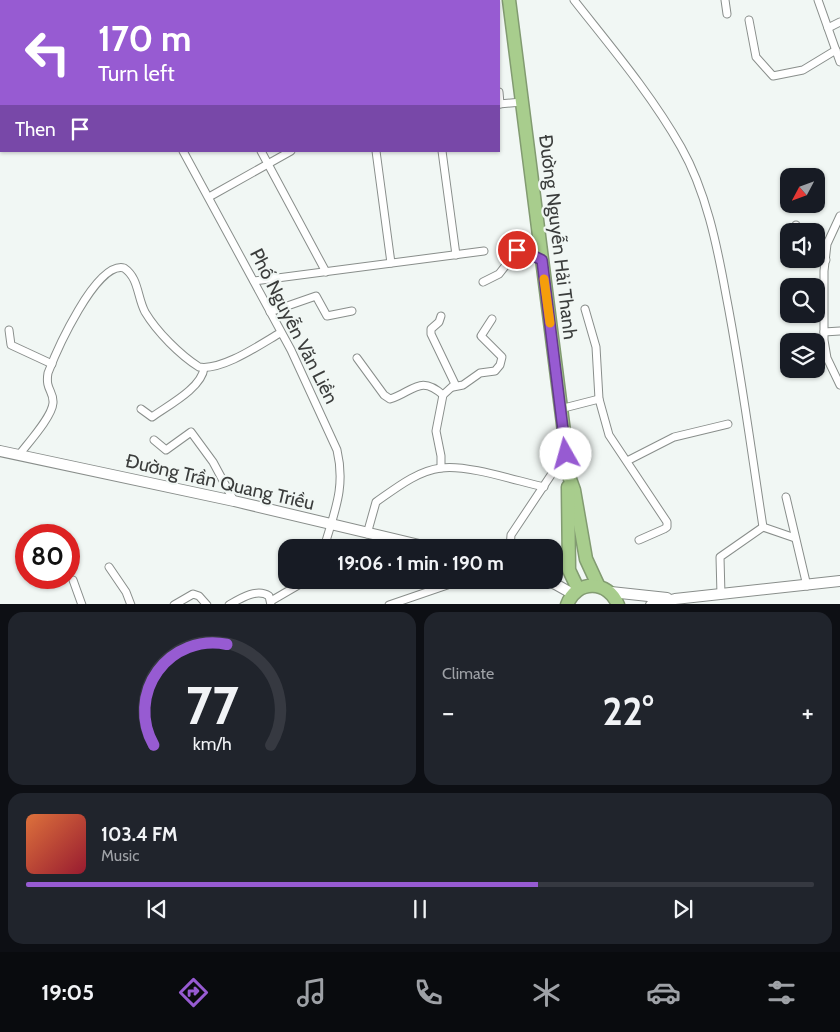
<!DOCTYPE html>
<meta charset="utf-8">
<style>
:root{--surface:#171b24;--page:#20242c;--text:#f1f3f6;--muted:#9ea1a6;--line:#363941;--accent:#975bd2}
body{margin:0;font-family:Cabin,sans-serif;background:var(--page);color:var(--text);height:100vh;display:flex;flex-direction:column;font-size:19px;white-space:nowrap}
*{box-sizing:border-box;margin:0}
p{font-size:16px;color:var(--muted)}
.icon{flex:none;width:28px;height:28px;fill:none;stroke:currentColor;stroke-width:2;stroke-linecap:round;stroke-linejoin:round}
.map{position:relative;height:604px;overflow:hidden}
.details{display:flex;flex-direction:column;gap:8px;padding:8px;background:#0d0f14;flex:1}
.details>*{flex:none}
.guide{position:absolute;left:0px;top:0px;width:500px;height:152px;box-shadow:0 1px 4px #0004;background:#975bd2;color:#fff;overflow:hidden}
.needle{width:32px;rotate:229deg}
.fabs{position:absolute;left:780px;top:168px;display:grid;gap:10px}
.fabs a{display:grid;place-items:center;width:45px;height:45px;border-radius:10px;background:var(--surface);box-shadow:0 1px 4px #0004;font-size:25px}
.speed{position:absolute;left:15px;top:524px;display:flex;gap:10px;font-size:25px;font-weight:700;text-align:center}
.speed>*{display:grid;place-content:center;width:65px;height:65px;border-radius:50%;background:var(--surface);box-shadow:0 1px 4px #0004;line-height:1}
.speed .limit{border:8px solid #d22;background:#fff;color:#111}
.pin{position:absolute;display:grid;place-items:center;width:42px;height:42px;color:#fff;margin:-21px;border:2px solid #fff;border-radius:50%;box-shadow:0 1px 5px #0007}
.me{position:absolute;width:55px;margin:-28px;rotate:353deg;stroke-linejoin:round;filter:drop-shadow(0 0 4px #0008)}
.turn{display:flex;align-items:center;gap:18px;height:105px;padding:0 15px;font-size:22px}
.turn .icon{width:65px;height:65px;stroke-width:2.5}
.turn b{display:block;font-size:35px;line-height:42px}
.then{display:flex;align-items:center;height:48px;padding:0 15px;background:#0003;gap:10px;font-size:19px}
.big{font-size:38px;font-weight:800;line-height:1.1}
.details .tile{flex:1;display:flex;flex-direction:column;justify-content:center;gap:8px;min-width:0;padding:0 18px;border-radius:15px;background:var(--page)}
.details .dial{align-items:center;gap:0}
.dial svg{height:130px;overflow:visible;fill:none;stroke:var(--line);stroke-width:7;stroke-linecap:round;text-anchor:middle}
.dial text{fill:var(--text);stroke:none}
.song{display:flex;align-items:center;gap:15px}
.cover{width:60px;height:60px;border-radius:8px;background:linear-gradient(135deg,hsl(20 70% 55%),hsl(350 70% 35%))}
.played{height:5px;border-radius:2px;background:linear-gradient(90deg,var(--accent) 65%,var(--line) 65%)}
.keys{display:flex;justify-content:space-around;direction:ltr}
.heat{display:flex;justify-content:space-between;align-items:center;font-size:28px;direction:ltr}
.details .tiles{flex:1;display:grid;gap:8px;grid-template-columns:1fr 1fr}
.tile:last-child{grid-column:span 2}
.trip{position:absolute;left:278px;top:539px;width:285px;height:50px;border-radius:15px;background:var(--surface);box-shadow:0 1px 4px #0004;font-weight:800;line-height:50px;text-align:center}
.tabs{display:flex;height:80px;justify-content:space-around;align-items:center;background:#090b0e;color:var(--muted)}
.tabs .icon{width:35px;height:35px}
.tabs .on{color:var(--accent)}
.tabs b{font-size:22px;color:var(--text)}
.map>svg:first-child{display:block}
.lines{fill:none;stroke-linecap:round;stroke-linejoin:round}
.street-casing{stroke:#898e8b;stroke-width:9}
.secondary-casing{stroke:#898e8b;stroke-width:12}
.highway-casing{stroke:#829b71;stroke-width:15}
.street{stroke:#fff;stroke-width:7}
.secondary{stroke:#fff;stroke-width:10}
.highway{stroke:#a8cd8d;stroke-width:12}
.route-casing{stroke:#623b88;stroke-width:12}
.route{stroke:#975bd2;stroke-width:9}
.slow{stroke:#f59e0b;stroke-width:9}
.labels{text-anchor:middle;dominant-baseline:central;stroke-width:4.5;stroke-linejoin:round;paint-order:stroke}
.street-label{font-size:19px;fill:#3b3d3c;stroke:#f1f7f4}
</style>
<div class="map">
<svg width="840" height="605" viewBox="0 0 840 605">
<rect width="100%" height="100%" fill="#f1f7f4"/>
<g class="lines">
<g class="street-casing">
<g id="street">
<path d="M52,0L53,1"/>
<path d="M100,0L101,1"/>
<path d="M451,0V1"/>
<path d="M488,0V1"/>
<path d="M574,0C611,47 651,94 681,147C706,191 717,245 726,295C741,372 751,449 763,527L795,538"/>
<path d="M725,0L727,14"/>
<path d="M818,0L840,62"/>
<path d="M34,1L35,0"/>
<path d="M286,1L287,0"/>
<path d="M749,20L756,57L773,76L803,70L836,50"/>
<path d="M828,28L840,22"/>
<path d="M0,67L1,64"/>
<path d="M499,92L500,104"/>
<path d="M499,104L522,102"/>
<path d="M183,151L291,350L337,450C346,488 334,512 324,548"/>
<path d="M261,151L326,272"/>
<path d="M376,151L391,263"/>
<path d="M442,151L456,255"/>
<path d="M209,197L291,151"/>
<path d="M840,216L827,244L824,271V340L827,358L840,385"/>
<path d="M796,225V231"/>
<path d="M813,259L826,260"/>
<path d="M254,281L484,251"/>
<path d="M483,282L499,274L517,251H523L542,260"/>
<path d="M585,309L596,347L599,399L609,435L667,522V527L664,529L639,540"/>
<path d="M270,312L316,296L327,316L352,311"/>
<path d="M9,330L11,345L52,364"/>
<path d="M824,332L840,331"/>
<path d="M357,358L384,395L390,399C413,392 420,374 443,395"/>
<path d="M453,387L463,385L480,373L495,371L500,365L502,357L481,336L492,319"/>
<path d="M141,409L152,417C167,406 202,388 204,368"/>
<path d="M560,409L599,399"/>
<path d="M154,440L166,450L191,432L213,462L234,501"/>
<path d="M19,455C28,443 52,417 53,403C54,391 45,390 48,373C56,352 96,261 124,268C139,278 137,297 145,312C157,332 180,355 199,367C222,371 261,344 280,333"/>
<path d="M627,461L674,437L728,424"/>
<path d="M441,468V456L436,431L443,395L455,384L431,334V329L439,322L441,316"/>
<path d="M786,497L807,586"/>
<path d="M367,534L376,502C396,488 417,471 441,468C466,464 517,481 544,487"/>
<path d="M510,548L511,535L565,454"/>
<path d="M109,567L126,592L131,605"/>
<path d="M73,580L82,605"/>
<path d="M721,595L720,557L763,527"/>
<path d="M271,601L307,580"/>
<path d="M174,605L193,594L199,596L207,605"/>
<path d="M229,605C241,598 257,588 269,596L271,605"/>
<path d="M389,605L462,580"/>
</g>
</g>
<g class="secondary-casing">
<g id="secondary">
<path d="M0,451L234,501L432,548"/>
<path d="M548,580L573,594"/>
<path d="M611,592L667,598"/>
<path d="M651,605L675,599L840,581"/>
</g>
</g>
<g class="highway-casing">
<g id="highway">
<path d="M509,0L570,479L574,490L586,559L598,585"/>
<path d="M568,487L569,570L578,589"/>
<path d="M567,605C576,579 609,580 618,605"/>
</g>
</g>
<use href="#street" class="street"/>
<use href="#secondary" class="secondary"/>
<use href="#highway" class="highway"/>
</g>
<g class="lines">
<g class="route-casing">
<path id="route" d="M517,250L523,251L542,260L566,454"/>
</g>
<use href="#route" class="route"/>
<path class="slow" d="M544,279L550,323"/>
</g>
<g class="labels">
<g class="street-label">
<text transform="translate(558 237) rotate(83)">Đường Nguyễn Hải Thanh</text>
<text transform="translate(294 326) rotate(63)">Phố Nguyễn Văn Liền</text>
<text transform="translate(220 482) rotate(13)">Đường Trần Quang Triều</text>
</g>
</g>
</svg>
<div class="fabs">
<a><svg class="needle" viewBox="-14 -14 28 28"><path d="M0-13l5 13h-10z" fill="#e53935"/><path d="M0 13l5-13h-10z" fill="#9ea1a6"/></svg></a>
<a><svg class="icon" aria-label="sound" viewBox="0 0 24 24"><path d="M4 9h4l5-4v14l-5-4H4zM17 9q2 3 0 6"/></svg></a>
<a><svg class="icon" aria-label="search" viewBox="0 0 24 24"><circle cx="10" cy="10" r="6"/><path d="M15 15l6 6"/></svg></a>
<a><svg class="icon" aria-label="layers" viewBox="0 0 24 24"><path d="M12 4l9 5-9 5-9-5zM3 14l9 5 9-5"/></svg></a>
</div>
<div class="speed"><div class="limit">80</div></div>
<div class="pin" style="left:517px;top:250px;background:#d93025"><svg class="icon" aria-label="arrive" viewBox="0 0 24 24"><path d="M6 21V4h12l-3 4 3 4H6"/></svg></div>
<svg class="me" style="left:566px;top:454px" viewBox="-20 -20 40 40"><circle r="19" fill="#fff"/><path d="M0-13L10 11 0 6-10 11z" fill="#975bd2"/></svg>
<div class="trip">19:06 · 1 min · 190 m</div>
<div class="guide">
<div class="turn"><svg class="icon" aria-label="left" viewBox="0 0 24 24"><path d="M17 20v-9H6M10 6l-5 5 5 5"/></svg><div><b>170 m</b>Turn left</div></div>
<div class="then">Then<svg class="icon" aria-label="arrive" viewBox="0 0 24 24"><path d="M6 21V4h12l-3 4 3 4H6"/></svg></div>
</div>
</div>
<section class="details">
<div class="tiles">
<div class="tile dial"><svg viewBox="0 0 100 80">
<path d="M14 69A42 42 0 1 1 86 69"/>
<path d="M14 69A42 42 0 0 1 59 7" stroke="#975bd2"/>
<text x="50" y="56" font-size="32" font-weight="700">77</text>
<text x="50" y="72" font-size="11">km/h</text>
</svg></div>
<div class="tile"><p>Climate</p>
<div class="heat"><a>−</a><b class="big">22°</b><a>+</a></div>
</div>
<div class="tile">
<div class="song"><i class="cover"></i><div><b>103.4 FM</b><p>Music</p></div></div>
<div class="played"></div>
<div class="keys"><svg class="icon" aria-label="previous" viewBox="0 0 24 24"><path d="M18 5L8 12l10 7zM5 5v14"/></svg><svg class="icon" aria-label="pause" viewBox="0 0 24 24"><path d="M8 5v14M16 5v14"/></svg><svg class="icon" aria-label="next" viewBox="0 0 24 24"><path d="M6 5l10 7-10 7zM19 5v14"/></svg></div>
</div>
</div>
</section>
<nav class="tabs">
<b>19:05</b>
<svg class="icon on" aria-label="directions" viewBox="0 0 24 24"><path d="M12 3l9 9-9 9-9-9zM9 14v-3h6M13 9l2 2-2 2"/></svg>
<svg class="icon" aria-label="music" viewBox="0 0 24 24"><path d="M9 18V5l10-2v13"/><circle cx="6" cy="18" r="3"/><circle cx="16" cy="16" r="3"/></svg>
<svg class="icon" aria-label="phone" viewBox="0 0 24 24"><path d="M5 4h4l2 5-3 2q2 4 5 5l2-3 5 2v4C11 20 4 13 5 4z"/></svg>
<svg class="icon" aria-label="climate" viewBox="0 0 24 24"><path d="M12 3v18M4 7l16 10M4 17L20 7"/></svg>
<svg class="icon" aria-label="car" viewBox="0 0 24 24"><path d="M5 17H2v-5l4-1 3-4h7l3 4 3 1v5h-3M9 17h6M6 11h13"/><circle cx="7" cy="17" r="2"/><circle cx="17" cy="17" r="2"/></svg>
<svg class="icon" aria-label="filters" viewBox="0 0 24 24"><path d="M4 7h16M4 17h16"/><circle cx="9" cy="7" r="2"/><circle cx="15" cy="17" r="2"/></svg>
</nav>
